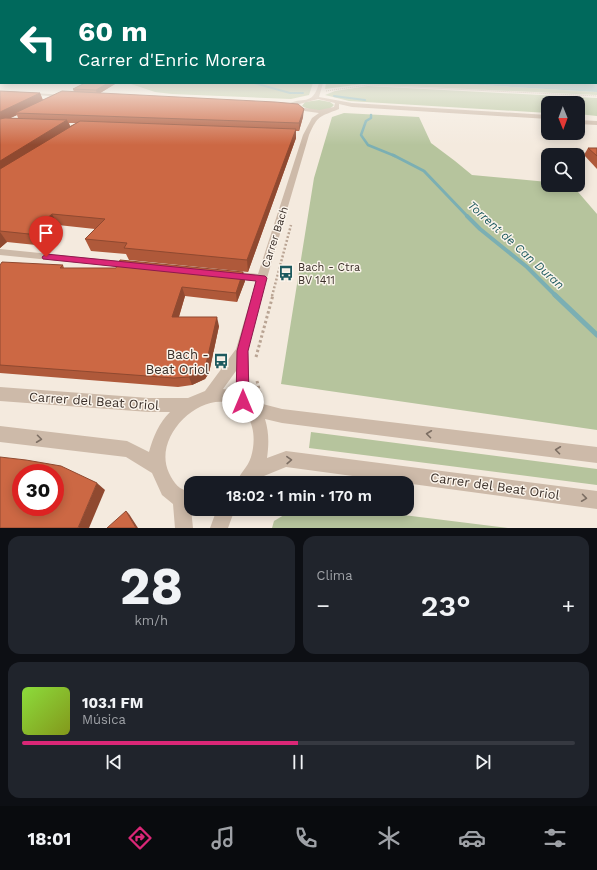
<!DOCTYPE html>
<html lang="es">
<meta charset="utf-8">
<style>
:root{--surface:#171b24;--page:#20242c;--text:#f1f3f6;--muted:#9ea1a6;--line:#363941;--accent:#db2777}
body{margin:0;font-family:"Work Sans",sans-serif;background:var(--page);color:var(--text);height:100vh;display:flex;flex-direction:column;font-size:15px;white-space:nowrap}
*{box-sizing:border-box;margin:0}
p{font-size:13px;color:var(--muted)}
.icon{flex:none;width:22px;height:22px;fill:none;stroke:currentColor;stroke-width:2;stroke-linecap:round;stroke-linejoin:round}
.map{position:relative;height:528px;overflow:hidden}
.panel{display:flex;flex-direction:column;gap:8px;padding:8px;background:#0d0f14;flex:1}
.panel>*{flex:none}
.banner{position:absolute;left:0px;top:0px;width:597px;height:84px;box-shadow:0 2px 10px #0003;background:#00695c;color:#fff;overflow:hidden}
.needle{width:26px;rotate:179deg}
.fabs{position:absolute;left:541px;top:96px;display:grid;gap:8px}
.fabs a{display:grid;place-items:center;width:44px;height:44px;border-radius:8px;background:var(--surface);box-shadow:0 2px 10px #0003;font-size:20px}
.speed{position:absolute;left:12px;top:464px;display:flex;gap:8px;font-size:20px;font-weight:700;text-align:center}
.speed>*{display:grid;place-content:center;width:52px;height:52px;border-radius:50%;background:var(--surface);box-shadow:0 2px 10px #0003;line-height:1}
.speed .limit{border:6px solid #d22;background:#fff;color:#111}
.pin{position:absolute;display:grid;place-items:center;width:34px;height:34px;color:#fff;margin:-41px -17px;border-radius:50% 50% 50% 0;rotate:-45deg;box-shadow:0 0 4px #0007}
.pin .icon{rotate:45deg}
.me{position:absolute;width:44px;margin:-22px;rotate:0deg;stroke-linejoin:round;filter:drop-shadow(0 0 3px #0008)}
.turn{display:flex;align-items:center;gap:14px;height:84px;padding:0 12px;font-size:18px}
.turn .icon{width:52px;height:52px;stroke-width:2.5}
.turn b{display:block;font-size:28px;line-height:34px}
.big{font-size:30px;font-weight:600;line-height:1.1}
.panel .widget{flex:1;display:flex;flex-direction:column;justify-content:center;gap:6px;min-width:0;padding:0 14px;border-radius:12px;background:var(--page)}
.panel .dial{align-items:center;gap:0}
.dial b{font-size:52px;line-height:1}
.song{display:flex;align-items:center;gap:12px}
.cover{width:48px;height:48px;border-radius:6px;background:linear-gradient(135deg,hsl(90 70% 55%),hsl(70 70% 35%))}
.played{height:4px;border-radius:2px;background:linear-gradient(90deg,var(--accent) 50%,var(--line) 50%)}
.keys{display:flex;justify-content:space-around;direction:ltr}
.heat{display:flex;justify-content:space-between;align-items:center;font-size:22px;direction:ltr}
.panel .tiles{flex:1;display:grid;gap:8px;grid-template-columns:1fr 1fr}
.widget:last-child{grid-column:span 2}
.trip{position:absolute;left:184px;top:476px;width:230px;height:40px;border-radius:12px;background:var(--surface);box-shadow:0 2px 10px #0003;font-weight:600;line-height:40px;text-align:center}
.tabs{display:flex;height:64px;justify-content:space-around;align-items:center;background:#090b0e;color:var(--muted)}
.tabs .icon{width:28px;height:28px}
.tabs .on{color:var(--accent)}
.tabs b{font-size:18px;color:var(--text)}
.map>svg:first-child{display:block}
.green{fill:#b6c49d}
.water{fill:#7bafb3}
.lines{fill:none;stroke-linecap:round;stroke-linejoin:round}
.stream-far4{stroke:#7bafb3;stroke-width:2}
.stream-far3{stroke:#7bafb3;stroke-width:2.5}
.stream-far2{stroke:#7bafb3;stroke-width:3}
.stream-far1{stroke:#7bafb3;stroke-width:4}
.stream{stroke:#7bafb3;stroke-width:5}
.path-far3{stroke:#b9a493;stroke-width:1;stroke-dasharray:1 1;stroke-linecap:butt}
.path-far2{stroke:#b9a493;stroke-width:2.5;stroke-dasharray:2 2;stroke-linecap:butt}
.path-far1{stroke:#b9a493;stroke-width:3;stroke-dasharray:2.5 2.5;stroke-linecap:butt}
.path{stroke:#b9a493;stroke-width:4;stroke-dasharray:3 3;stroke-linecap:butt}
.minor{fill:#cdbaa9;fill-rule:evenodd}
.wall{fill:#af593a;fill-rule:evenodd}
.shaded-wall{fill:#8f4930}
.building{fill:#cc6844;stroke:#8f4930;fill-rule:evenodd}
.oneway{stroke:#7c6e63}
.route{fill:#db2777;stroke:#8e194d}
.labels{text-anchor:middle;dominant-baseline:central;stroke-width:3;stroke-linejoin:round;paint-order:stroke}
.street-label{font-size:11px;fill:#3a2f29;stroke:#fbf4eb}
.poi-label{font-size:11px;fill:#3a2f29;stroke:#fbf4eb;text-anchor:start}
.water-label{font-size:12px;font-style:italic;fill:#1c595e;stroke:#fbf4eb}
.near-poi-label{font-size:13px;fill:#3a2f29;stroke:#fbf4eb;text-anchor:end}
.near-street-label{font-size:13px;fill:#3a2f29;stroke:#fbf4eb}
</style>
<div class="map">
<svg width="597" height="528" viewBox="0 0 597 528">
<rect width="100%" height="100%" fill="#f4eade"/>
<g class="green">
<path d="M128,83H313L309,95L291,99L172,94L155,92Z"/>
<path d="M326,83H446L597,92V95L362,84L325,89Z"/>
<path d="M368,86L597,98V116L578,114V103H548V113L349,101L325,95L335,91Z"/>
<path d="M319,100L330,102L334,105C328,113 310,111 302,106L305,102Z"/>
<path d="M344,113L419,117L431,143L455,161L472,175L548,182V185H572L597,214V430L281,384L314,178L332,117Z"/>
<path d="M311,432L597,469V485L309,448Z"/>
<path d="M294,509H355L508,528H272L274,521Z"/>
</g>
<path class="water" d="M446,83H597V92Z"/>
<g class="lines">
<g class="stream-far4">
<path d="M254,83L290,93H303"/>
<path d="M334,96L365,100"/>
</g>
<path class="stream-far3" d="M371,115V118L366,121L361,135L368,145L395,156"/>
<path class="stream-far2" d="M393,155L424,171L468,217"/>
<path class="stream-far1" d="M467,216L480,229L527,267L556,296"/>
<path class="stream" d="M555,295L597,335"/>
<path class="path-far3" d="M326,91L368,85L597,96"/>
<path class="path-far2" d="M272,296L291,225"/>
<g class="path-far1">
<path d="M256,357L273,295"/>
<path d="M257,381L261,397"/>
</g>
<path class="path" d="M261,396V398"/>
<g class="minor">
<path d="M319,83H323L319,97L352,103L548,115V119L352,107L339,104V109C319,117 318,115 309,135L267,278L248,351L250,398L255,402L282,409L597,447V463L282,423L265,419C269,432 269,444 267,458L286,451L597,491V509L286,467L259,478L254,483H236C240,473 248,467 251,457C255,444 255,427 247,416C218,375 149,431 169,473C174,483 179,491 191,491V509L193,528H175L173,504L162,495L152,473L126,457L0,442V426L127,441L149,452C153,437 159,423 170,412H149L0,401V387L149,398H188L205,391L236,349L256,281L230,279L225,275L230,271L258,274L303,135L312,118L319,113L290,109L286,105C303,95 312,108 319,83ZM318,99L335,103L334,107L319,110L292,106ZM236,371V391L223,389Z"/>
<path d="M0,91L67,95L69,96L67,97L0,93Z"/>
<path d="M578,120L597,121V125L578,124Z"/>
<path d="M0,249L130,262L135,265L130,268L0,255Z"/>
<path d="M217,509H235L228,528H210Z"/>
</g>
</g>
<g class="wall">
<path d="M85,83H115V84L100,93L303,117L299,131H296V138L248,272L129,260L126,254L91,251L85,239L95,229L58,225L36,245L7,242L0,248V91L40,93L43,100L74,92L73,89ZM17,115L18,118H10ZM69,123H76L70,126Z"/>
<path d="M588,148H597V169L584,155Z"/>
<path d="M0,265H63L64,268L243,272L245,281L237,302L185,296L179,317L219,326L209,373L205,379L192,385L178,387L0,373Z"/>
</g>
<g class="shaded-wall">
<path d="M108,83H115V84L97,95L96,90Z"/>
<path d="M40,93L43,101L15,113L17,115L0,123V112Z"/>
<path d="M304,109L303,117L299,131V123Z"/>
<path d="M67,120L71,128L0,175V161Z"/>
<path d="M296,129V138L248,272L247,260Z"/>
<path d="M52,214L58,225L36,245L29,234Z"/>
<path d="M0,232L7,242L0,248Z"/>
<path d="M243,272L245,281L237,302L236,293Z"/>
<path d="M182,287L185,296L176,326L172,317Z"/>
<path d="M217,317L219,326L209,373L205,379L192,385L189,377Z"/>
<path d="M97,483L105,490L89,528H78Z"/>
<path d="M126,511L129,514L138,528H136Z"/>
</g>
<g class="building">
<path d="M85,83H108L96,90L73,89Z"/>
<path d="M0,91L40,93L0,112Z"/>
<path d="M62,91L275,102L298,104L304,109L299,123L15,113Z"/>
<path d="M5,118L67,120L0,161V119Z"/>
<path d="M80,121L296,129L247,260L124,248L127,243L85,239L105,219L52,214L29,234L0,231V169Z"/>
<path d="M588,148H597V156Z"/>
<path d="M120,260L243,272L236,293L182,287L172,317H217L206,364L202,370L189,377L174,378L0,365V265L2,262L63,265L60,268H116Z"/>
<path d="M0,457L26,460L61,466L97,483L78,528H0ZM21,473H55V507H21Z"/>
<path d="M126,511L136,528H107Z"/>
</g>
<defs><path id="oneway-chevron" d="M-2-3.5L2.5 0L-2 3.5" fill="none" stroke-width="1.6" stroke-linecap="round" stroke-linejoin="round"/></defs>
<g class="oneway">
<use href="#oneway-chevron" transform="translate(429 434) rotate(-173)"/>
<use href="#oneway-chevron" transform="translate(39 439) rotate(7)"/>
<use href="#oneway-chevron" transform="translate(558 450) rotate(-173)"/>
<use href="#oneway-chevron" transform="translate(289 460) rotate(-2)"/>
<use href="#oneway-chevron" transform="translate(584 498) rotate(8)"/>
</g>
<linearGradient id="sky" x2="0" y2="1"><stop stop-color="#7cb2d3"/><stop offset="0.49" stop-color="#faf6f0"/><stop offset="1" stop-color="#faf6f0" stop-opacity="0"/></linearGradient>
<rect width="597" height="145" fill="url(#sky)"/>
<path class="route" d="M46,254L265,276L267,278L248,351L249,402L247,406L243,408L238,406L236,402L237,351L256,281L43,259L42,257Z"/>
<defs>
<g id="bus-bare" transform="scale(1.2)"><path d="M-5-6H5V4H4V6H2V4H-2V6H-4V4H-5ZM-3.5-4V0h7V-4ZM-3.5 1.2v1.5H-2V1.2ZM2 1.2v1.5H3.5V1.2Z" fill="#1c595e" stroke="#fbf4eb" stroke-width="2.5" paint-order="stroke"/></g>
</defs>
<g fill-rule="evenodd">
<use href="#bus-bare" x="286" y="273"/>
<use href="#bus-bare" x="221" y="361"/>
</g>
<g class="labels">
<g class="street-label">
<text transform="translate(275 237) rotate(-72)">Carrer Bach</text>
</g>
<g class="poi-label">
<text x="298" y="267">Bach - Ctra<tspan x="298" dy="13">BV 1411</tspan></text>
</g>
<g class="water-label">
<text transform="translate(516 245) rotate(42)">Torrent de Can Duran</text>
</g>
<g class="near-poi-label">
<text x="209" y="354">Bach -<tspan x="209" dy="15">Beat Oriol</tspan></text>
</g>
<g class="near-street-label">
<text transform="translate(94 401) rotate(4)">Carrer del Beat Oriol</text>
<text transform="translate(495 486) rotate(8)">Carrer del Beat Oriol</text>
</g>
</g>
</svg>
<div class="fabs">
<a><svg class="needle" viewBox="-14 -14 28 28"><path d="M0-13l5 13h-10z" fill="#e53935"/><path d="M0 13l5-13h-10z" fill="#9ea1a6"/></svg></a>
<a><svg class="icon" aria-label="search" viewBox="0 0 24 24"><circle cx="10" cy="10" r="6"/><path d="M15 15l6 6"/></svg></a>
</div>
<div class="speed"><div class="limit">30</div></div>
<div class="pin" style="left:46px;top:257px;background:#d93025"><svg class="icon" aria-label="arrive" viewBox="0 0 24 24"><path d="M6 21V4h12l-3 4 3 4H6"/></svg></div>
<svg class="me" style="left:243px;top:402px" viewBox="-20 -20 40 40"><circle r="19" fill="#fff"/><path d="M0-13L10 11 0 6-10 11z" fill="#db2777"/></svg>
<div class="trip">18:02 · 1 min · 170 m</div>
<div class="banner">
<div class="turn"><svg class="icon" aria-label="left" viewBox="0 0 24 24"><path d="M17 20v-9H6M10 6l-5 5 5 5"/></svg><div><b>60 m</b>Carrer d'Enric Morera</div></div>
</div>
</div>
<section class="panel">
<div class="tiles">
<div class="widget dial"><b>28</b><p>km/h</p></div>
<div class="widget"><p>Clima</p>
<div class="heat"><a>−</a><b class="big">23°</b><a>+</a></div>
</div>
<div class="widget">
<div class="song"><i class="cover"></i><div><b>103.1 FM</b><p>Música</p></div></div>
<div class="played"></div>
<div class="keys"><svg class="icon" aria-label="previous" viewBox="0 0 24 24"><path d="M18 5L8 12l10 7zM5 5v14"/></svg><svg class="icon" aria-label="pause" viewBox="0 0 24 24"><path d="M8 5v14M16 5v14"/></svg><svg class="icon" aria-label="next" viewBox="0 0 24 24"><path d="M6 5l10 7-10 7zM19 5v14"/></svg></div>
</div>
</div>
</section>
<nav class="tabs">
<b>18:01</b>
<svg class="icon on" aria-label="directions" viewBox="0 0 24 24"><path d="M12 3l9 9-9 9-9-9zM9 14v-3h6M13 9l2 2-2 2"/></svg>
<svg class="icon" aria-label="music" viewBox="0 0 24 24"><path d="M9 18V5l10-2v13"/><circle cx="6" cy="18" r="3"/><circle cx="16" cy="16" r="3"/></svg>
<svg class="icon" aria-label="phone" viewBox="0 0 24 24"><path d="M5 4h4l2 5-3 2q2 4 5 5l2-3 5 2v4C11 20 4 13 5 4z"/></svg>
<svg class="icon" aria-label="climate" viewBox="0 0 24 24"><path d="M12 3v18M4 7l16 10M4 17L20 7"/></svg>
<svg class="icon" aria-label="car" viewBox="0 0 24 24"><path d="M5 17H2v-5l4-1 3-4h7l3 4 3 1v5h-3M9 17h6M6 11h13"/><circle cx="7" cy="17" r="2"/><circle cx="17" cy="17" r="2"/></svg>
<svg class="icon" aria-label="filters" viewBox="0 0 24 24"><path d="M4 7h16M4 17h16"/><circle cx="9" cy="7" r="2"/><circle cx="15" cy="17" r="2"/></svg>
</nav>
